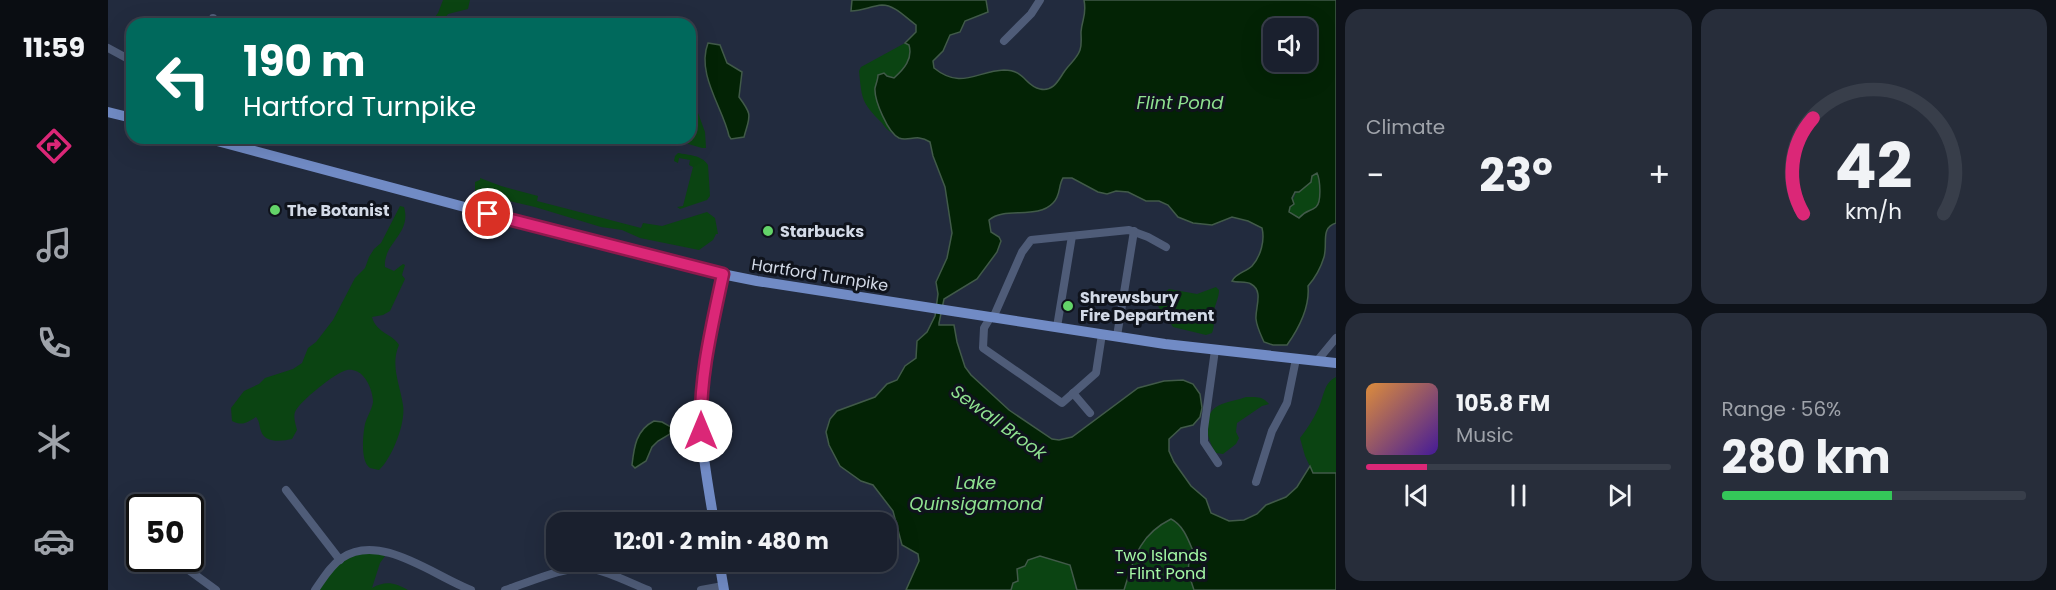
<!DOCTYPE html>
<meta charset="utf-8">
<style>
:root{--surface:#1a202e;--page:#272d3a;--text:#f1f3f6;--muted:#9fa3aa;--line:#383e4a;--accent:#db2777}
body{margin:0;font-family:Poppins,sans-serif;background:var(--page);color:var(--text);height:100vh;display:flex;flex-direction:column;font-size:22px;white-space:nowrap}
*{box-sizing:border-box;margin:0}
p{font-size:20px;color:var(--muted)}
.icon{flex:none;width:33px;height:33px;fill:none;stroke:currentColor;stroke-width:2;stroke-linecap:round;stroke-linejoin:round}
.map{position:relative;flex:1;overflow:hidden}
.side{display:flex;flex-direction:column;gap:9px;padding:9px;background:#0e1219;width:720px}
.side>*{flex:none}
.banner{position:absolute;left:18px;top:18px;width:570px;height:126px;border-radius:18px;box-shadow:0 6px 24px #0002,0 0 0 2px var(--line);background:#00695c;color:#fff;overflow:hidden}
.buttons{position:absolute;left:1155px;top:18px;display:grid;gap:12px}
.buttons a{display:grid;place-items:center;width:54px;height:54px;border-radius:12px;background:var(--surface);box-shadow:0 6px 24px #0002,0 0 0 2px var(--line);font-size:30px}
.speed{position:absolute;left:18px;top:494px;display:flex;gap:12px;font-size:30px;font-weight:700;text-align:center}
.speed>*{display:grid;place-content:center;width:78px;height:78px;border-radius:50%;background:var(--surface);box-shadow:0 6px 24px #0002,0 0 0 2px var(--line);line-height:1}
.speed .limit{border:3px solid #111;border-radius:9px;background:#fff;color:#111}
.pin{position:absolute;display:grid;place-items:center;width:51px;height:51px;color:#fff;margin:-26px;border:3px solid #fff;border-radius:50%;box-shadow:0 2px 6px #0007}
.me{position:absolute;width:66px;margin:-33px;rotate:0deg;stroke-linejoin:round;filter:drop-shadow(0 0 4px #0008)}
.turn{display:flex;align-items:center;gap:21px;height:126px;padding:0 18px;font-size:27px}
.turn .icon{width:78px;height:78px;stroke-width:2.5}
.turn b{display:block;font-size:42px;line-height:51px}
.big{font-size:45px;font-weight:700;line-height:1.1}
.side .widget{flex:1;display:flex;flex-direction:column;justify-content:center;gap:9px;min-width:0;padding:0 21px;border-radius:18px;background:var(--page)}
.side .dial{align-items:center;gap:0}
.dial svg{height:156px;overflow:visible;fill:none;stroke:var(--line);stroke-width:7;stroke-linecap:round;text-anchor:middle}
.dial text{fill:var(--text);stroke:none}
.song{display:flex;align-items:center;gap:18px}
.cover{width:72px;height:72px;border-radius:9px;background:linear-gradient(135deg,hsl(30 70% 55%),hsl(260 70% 35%))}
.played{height:6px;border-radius:3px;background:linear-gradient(90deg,var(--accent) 20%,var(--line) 20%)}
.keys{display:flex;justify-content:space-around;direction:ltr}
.heat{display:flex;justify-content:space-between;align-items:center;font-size:33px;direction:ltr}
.charge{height:9px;border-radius:4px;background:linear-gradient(90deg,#34c759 56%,var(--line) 0)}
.side .tiles{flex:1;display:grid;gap:9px;grid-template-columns:repeat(2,1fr)}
.trip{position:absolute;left:438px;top:512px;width:351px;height:60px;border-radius:18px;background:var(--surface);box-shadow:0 6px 24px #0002,0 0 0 2px var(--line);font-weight:700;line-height:60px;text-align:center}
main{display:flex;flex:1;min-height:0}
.dock{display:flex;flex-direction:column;width:108px;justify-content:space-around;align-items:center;background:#0a0d12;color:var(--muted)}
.dock .icon{width:42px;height:42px}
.dock .current{color:var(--accent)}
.dock b{font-size:27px;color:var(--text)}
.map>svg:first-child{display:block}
.green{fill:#0b4412}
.water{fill:#032305;stroke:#415a49;stroke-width:1.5;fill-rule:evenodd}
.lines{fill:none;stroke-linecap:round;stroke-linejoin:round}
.minor{stroke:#4f5c78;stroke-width:8}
.major{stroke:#718bc5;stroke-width:10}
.route-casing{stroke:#8e194d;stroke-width:15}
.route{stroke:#db2777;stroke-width:10}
.poi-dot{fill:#63d469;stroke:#0f131c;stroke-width:2}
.labels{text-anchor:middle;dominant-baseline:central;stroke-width:6;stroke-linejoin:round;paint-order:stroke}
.poi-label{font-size:16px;font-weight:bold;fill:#d3dae7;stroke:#0f131c;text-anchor:start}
.street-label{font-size:16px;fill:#d3dae7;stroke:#0f131c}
.park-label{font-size:16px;fill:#a5f9a6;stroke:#0f131c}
.water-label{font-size:18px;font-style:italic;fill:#8fe290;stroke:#0f131c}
</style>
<main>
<nav class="dock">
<b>11:59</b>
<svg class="icon current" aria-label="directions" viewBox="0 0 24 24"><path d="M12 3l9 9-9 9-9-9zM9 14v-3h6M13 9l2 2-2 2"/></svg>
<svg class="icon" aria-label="music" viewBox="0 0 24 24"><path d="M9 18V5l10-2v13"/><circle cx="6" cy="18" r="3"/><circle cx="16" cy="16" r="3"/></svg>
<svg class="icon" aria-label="phone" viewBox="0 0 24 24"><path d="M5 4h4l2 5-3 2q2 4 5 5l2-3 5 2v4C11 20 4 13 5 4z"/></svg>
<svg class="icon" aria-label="climate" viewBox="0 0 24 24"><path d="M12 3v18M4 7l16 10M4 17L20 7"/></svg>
<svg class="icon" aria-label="car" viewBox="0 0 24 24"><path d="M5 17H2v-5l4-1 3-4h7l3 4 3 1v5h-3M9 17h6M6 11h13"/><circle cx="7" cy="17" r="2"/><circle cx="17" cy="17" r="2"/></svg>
</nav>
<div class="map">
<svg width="1228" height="590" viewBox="0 0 1228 590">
<rect width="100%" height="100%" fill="#222b3e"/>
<g class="green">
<path d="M335,0H362L360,9L340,14L333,24H321L330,13Z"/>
<path d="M797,43L801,45C805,59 796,69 786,78L779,76C776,78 772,79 770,81C760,93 779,121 784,133C779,130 777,127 774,123C753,102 754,99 751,71L753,67Z"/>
<path d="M582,91L597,132L598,148H594L560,138H582Z"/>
<path d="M570,153C580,155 594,155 600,165L602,196L599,200L572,209L569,207L575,206L585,167L581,165L582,160L571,158L570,163L566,161L567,156Z"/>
<path d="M1209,173C1212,179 1214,202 1208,207C1202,212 1199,210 1192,218L1181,212C1186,194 1192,181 1209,173Z"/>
<path d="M372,178L393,186L430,196L429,201L533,228L535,223L554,226L599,212L607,218L610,234H608L605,240L591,250L532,238L514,230L493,227L427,207L370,194L367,191V182L372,180Z"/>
<path d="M292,206L296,207C304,234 275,243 277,267L286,271L295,264L297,265L294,275L297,279L282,311L275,315L264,317C268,333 285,334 291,345C282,365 292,385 295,405C298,423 284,458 271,470C268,469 265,469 262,468C252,462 255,434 257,424C259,417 264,409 265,402C265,394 261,382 255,376C252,372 245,369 239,370C228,372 191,402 187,412C185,418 188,425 189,430L184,439C175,441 157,444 153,431C151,426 152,422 148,417C138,423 135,426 124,421L123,408L136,391L151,384L157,378L185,369L194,363L200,348L208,342L225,320L247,278L257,268L261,257L266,249L273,243Z"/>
<path d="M1108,287L1111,290C1111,298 1107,304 1106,311C1105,319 1107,326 1104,333L1098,335L1065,327C1060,318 1047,308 1049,298L1061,289L1089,294Z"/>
<path d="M1228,377V473H1205L1197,456L1192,438C1199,429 1205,420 1210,409C1216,398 1215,383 1228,377Z"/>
<path d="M1138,397C1147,397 1155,396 1161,404L1154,406L1132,421L1129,423L1128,432L1131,438L1128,444L1115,454L1108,453C1098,438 1092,412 1114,404C1122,401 1130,400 1138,397Z"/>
<path d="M1063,519C1075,525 1080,539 1085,551C1077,566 1081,575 1086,590H1016C1026,558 1031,535 1063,519Z"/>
<path d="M792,541L932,556L962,565L968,590H798L812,558C808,548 797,550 792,541Z"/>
<path d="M280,552L272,563L264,588C278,580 287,583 300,590H207L214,580L244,553Z"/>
</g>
<g class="water">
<path d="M744,0H878L880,12L857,21L852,32L842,35L835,51L825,61L826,68C853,90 869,71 896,70C917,70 917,86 932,89C945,92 950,81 956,72C961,64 969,59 972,50C974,44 973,38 973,32C974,19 979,15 976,0H1228V223C1212,228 1220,243 1216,257C1213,267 1207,278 1200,286C1202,307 1191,328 1179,345H1165L1156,342C1153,335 1149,328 1148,319C1147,308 1156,291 1143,284C1138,281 1130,283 1124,281C1128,273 1138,272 1144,266C1153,256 1157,240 1154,228L1140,221L1124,217L1104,225L1085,223L1070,217L1060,205L1051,201H1038L1020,192L1008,191L999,194L990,192L964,178H955C950,186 953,195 945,203C929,220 897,206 881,220L883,232L891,237L893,241L889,252L869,279L836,299L831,323V325H846L849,342L857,367L863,375L901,410L944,439L951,440L964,437L1030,388L1056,381L1075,380L1085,384L1092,394L1094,408L1092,417L1085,425L1073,428L1061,439V451L1066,462L1083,486L1098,499L1103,513L1121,521L1136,520L1149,514L1158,505L1178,497L1189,487L1202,466L1205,473H1228V590H1086C1081,575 1077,566 1085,551C1080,539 1075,525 1063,519C1031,535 1026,558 1016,590H969L962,565L932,556L920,560L917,566L909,569L910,581L905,583L903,590H798L811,561L810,554L794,545L785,511L765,485L753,481L732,466L721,445L718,432L722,419L729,411L767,397L779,384L789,380L797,366L808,358L809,341L819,332L827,316L830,294L828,282L839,258L844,233L837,187L825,156L822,142C808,133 801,142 791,138C780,133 766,100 767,88C768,84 770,79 770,75L776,73L779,76L786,78C796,69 805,59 801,45L797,43L808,32V25C798,18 787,5 774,5C763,6 754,11 743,11ZM1166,28H1198V62H1166ZM1209,173C1212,179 1214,202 1208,207C1202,212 1199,209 1191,218L1181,212L1182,207L1186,204L1184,198L1187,192H1191L1203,182L1204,176Z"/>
<path d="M600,43L612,45L619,63L634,72L631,97C645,116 642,115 636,137L623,139L621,136C615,108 588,74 600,43Z"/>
<path d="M546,421L554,422L563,427L564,430L562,434L550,441L544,447L538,461L527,468L524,465C526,447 528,430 546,421Z"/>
</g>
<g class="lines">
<g class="minor">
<path d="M104,24L105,18"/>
<path d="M896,41L923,14L932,0"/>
<path d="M0,48L24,61"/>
<path d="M159,138L169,142L190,138"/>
<path d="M882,318L876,328L875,348L954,403L988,373L994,334"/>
<path d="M885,318L914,252L923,240L1021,230L1040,237L1058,247"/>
<path d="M949,327L964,236"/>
<path d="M1009,336L1026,231"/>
<path d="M1107,350L1096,429V442L1110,463"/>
<path d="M1209,361L1228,338"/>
<path d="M965,393L982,413"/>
<path d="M1148,482L1164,431L1179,403L1188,359"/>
<path d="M178,490L232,560"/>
<path d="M82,571L108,590"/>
<path d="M207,590C215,579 222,566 234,558C272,532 326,576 363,590"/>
<path d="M397,590C420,583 454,567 478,568C498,570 520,582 540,590"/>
<path d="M593,590L615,586"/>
</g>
<g class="major">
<path d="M0,112L24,118"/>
<path d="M98,138L450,232L604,272L649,281L1057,344L1228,363"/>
<path d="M606,522C600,484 592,445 593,407C593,362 606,318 615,274"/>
<path d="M611,561L616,590"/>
</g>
</g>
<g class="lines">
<g class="route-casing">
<path id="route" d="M380,214L615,274C604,326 591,378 593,431"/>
</g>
<use href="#route" class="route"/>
</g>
<g class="poi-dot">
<circle cx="167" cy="210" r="6"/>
<circle cx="660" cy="231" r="6"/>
<circle cx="960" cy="306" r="6"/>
</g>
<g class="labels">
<g class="poi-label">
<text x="179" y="210">The Botanist</text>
<text x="672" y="231">Starbucks</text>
<text x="972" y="297">Shrewsbury<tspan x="972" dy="18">Fire Department</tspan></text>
</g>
<g class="street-label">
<text transform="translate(712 275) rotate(9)">Hartford Turnpike</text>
</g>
<g class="park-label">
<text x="1053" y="555">Two Islands<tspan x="1053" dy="18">- Flint Pond</tspan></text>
</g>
<g class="water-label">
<text x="1072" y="102">Flint Pond</text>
<text transform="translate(891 422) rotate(36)">Sewall Brook</text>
<text x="868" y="482">Lake<tspan x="868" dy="21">Quinsigamond</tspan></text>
</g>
</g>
</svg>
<div class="buttons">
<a><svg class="icon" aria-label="sound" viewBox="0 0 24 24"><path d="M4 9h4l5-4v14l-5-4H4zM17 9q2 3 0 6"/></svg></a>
</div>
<div class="speed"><div class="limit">50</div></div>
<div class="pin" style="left:380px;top:214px;background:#d93025"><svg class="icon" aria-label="arrive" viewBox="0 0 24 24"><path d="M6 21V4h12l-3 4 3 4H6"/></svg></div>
<svg class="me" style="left:593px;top:431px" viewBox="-20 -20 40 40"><circle r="19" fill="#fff"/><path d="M0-13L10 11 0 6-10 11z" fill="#db2777"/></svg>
<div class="trip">12:01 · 2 min · 480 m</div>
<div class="banner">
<div class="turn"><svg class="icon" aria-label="left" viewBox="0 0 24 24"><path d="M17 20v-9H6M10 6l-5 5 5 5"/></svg><div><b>190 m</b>Hartford Turnpike</div></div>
</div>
</div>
<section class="side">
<div class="tiles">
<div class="widget"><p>Climate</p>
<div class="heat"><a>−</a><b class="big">23°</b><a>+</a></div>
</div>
<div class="widget dial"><svg viewBox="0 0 100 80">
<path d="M14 69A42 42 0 1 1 86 69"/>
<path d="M14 69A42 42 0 0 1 19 20" stroke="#db2777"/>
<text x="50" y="56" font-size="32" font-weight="700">42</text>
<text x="50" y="72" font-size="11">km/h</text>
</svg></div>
<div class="widget">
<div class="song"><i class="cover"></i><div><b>105.8 FM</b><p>Music</p></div></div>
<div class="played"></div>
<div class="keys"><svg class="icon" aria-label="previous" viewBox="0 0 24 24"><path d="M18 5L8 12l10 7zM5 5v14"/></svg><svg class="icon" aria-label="pause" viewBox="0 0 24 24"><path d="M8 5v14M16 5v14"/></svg><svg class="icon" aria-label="next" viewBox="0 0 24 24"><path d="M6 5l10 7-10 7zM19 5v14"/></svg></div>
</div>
<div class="widget"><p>Range · 56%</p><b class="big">280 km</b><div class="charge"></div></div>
</div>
</section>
</main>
